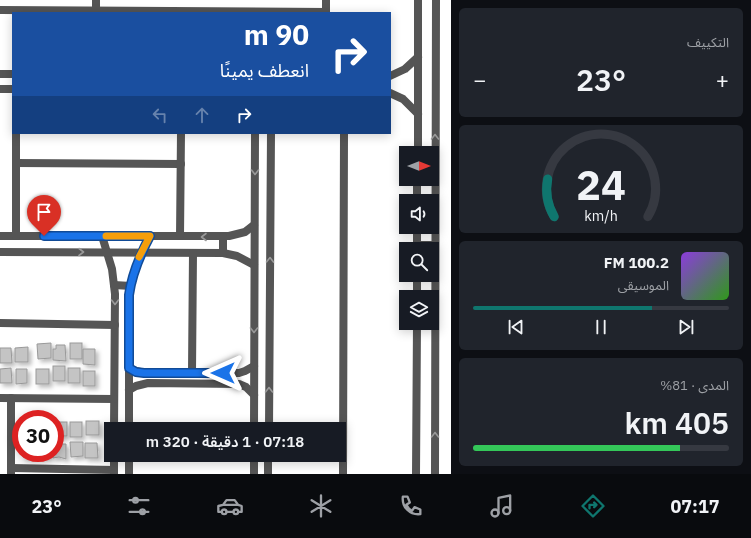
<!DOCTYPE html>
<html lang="ar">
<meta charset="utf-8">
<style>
:root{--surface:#171b24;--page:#20242c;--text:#f1f3f6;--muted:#9ea1a6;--line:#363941;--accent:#0f766e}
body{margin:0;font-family:"IBM Plex Sans","Noto Sans Arabic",sans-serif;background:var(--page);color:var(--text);direction:rtl;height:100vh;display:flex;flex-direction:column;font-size:15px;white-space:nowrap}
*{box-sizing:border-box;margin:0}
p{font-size:13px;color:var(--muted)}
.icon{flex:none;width:22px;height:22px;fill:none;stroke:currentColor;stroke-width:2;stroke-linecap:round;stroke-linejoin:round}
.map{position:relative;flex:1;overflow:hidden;direction:ltr}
.panel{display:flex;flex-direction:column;gap:8px;padding:8px;background:#0d0f14;width:300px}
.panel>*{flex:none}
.top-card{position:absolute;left:12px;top:12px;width:379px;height:122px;border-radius:0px;box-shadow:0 2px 10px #0003;direction:rtl;background:#1a4fa0;color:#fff;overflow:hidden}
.needle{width:26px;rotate:90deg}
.fabs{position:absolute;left:399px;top:146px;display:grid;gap:8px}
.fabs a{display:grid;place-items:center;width:40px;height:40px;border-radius:0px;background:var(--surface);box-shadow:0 2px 10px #0003;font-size:20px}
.speed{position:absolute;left:12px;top:410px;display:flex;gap:8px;font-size:20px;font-weight:700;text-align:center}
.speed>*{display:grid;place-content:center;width:52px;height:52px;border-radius:50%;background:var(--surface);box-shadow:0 2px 10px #0003;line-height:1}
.speed .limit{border:6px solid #d22;background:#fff;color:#111}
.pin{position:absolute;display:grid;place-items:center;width:34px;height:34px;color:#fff;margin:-41px -17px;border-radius:50% 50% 50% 0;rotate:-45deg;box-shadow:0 0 4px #0007}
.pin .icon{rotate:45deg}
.me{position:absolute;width:44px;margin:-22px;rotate:270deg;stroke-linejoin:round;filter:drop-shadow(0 0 3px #0008)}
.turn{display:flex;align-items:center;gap:14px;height:84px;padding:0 16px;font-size:18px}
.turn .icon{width:52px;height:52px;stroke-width:2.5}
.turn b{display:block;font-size:28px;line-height:34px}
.lanes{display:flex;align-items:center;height:38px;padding:0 16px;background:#0003;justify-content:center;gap:20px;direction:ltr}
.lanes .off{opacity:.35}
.big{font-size:30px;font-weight:600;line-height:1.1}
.panel .card{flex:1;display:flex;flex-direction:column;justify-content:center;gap:6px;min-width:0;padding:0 14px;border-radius:6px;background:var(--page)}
.panel .dial{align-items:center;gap:0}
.dial svg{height:104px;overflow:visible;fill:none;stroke:var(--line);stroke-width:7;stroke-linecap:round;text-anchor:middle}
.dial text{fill:var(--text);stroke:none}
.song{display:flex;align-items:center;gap:12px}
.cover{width:48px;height:48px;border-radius:6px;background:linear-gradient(135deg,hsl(270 70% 55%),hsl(110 70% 35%))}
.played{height:4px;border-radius:2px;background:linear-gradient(90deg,var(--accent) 70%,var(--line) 70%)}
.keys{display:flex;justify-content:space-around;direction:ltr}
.heat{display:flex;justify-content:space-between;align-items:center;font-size:22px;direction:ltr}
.charge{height:6px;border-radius:3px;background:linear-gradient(90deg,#34c759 81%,var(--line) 0)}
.trip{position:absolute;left:104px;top:422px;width:242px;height:40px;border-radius:0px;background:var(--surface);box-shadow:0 2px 10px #0003;font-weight:600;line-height:40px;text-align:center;direction:rtl}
.menu{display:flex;height:64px;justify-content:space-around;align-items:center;background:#090b0e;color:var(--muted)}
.menu .icon{width:28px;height:28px}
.menu .current{color:var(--accent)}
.menu b{font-size:18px;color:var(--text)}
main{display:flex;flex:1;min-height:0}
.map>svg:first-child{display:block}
.building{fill:#c4c4c4;stroke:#999;filter:url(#shadow)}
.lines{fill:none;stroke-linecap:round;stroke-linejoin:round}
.minor{stroke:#555;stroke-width:8}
.oneway{stroke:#999}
.route-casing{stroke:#114b97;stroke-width:10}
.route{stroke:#1a73e8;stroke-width:7}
.slow{stroke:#f59e0b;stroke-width:7}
</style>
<main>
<section class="panel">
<div class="card"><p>التكييف</p>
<div class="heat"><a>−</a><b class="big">23°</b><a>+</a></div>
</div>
<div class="card dial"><svg viewBox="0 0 100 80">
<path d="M14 69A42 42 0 1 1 86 69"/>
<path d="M14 69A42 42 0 0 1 9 40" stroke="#0f766e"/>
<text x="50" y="56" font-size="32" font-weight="700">24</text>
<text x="50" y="72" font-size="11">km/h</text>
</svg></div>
<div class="card">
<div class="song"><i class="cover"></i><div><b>100.2 FM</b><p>الموسيقى</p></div></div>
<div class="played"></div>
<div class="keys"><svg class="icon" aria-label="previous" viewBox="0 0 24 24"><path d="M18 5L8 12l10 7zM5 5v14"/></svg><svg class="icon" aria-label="pause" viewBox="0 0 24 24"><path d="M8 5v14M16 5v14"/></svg><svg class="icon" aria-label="next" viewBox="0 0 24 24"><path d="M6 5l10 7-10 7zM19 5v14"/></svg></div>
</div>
<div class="card"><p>المدى · 81%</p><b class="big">405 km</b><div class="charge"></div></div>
</section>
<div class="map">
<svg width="451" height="474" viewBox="0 0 451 474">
<defs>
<filter id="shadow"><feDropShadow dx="3" dy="3" stdDeviation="2" flood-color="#0004"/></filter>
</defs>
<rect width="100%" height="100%" fill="#fff"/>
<g class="building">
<path d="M51,343V358L38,359L37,344Z"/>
<rect x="70" y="343" width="12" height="16"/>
<path d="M56,345H65L66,361L53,360V349H56Z"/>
<path d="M28,347V362H15V348Z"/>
<path d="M0,348H11L12,363H0Z"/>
<path d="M83,349H95V365L83,364Z"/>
<rect x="53" y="366" width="12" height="15"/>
<path d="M11,368L12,383H0V369Z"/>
<rect x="68" y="368" width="12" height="15"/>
<path d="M16,369H27V383L16,384Z"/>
<rect x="36" y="369" width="13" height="15"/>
<rect x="83" y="371" width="12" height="15"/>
<rect x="86" y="421" width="13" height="14"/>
<rect x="55" y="422" width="12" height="14"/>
<rect x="70" y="422" width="12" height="15"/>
<path d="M70,442H83V456L71,457Z"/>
<path d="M85,443H97L98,458H85Z"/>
<path d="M55,444H66V459L59,457L53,458V453H55Z"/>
<path d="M23,453H35L36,457H23Z"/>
<rect x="38" y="453" width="12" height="4"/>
</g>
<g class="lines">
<g class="minor">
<path d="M326,0V13"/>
<path d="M0,10L326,12"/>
<path d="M96,11V0"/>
<path d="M0,74H13"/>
<path d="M390,76L405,69L418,57"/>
<path d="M0,89H13"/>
<path d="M390,93L403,99L418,114"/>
<path d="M418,153V0"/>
<path d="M16,163L181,164"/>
<path d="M417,201V179"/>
<path d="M0,236H229L245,232L254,225"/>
<path d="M16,236V133"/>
<path d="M102,236L112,269L115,294L114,429"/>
<path d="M180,236L181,133"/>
<path d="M417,245H435"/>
<path d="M417,249V227"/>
<path d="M0,252L223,253L237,256L254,265"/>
<path d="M223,253V237"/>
<path d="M114,285L131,286"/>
<path d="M417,297V275"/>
<path d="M0,323L115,325"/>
<path d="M129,368L136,371L144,373H239L245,371L254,366"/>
<path d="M192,373L193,253"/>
<path d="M129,390L136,386L148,383L239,384L246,387L254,395"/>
<path d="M0,398L114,399"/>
<path d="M11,398V474"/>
<path d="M129,429V295C132,273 140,255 150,236"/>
<path d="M254,429L255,133"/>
<path d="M269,429L271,133"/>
<path d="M11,468L114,470"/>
<path d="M114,474V455"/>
<path d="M129,474V455"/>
<path d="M254,474V455"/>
<path d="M268,474V455"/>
<path d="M343,474L344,133"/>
<path d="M416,474L417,323"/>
<path d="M435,474L436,0"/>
</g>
</g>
<defs><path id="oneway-chevron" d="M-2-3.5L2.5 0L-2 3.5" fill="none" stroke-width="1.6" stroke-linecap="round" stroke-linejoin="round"/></defs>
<g class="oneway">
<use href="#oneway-chevron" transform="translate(435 137) rotate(-90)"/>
<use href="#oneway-chevron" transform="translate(255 172) rotate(90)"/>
<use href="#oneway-chevron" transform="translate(204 237) rotate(-180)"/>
<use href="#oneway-chevron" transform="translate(81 252)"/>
<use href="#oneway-chevron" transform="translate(270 260) rotate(-89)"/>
<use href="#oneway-chevron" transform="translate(115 302) rotate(90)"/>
<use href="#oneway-chevron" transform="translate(254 330) rotate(90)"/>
<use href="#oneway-chevron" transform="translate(269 390) rotate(-90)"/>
<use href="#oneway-chevron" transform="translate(435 435) rotate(-90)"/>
</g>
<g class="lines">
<g class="route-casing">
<path id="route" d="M44,236H150C140,255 132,273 129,295V368L136,372L144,373H223"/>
</g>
<use href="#route" class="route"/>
<path class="slow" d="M106,236H150L139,257"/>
</g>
</svg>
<div class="fabs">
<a><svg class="needle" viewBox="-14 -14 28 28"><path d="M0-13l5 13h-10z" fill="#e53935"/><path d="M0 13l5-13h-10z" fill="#9ea1a6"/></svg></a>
<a><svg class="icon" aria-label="sound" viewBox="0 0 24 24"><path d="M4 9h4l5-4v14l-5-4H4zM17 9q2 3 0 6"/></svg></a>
<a><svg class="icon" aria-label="search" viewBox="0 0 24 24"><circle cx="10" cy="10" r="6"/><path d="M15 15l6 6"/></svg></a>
<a><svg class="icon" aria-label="layers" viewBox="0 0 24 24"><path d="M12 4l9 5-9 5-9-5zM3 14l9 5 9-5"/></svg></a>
</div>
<div class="speed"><div class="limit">30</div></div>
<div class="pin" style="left:44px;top:236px;background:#d93025"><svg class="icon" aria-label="arrive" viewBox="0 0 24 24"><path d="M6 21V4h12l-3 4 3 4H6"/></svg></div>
<svg class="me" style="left:223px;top:373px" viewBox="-20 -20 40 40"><path d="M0-17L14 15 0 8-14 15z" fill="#1a73e8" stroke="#fff" stroke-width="4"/></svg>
<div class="trip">07:18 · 1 دقيقة · 320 m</div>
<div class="top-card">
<div class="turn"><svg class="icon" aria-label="right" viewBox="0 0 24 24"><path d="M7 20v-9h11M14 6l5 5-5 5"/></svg><div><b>90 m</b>انعطف يمينًا</div></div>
<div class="lanes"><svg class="icon off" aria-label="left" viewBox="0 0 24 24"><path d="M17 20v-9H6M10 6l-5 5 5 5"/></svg><svg class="icon off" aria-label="ahead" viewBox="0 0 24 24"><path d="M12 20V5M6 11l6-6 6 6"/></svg><svg class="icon" aria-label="right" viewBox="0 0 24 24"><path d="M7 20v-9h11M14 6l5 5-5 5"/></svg></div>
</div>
</div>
</main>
<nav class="menu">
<b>07:17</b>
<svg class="icon current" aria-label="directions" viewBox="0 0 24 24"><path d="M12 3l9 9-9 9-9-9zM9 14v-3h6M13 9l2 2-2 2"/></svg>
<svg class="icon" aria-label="music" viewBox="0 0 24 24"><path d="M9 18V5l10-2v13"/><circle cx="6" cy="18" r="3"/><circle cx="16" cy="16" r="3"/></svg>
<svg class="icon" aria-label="phone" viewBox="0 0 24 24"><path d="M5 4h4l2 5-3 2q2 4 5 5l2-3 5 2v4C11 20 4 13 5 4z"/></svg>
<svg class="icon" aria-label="climate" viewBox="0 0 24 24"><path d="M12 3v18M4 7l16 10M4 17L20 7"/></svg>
<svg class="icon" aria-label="car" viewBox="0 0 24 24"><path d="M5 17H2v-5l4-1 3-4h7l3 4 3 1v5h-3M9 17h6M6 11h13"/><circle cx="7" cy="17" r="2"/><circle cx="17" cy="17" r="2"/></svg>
<svg class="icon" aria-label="filters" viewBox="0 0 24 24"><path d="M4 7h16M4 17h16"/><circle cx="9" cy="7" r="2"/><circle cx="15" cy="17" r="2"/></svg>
<b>23°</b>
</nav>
